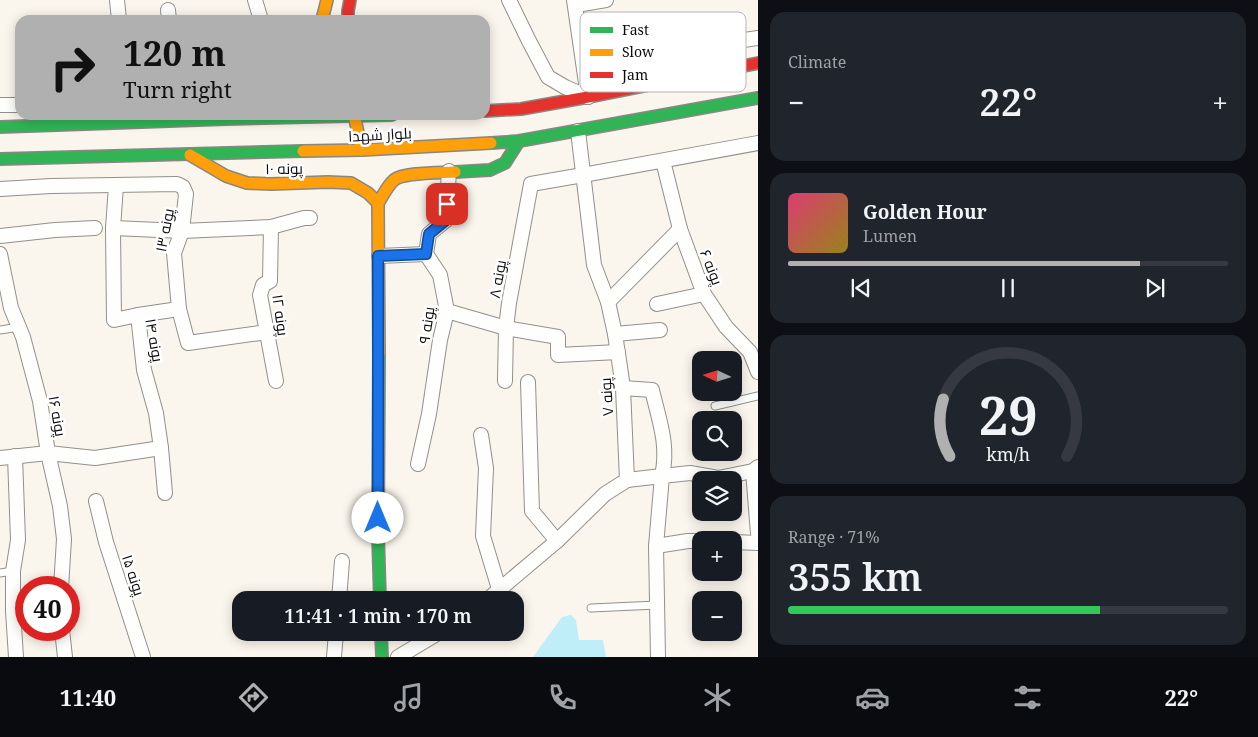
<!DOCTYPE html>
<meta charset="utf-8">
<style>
:root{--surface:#171b24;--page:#20242c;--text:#f1f3f6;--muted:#9ea1a6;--line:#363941;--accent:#afb0af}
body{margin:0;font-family:"Noto Serif",Cairo,serif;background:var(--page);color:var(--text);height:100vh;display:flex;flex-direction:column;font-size:19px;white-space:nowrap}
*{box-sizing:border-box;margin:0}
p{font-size:16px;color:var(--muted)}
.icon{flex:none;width:28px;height:28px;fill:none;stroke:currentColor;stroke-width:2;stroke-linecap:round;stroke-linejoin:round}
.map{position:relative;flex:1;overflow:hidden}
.sheet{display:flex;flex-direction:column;gap:12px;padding:12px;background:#0d0f14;width:500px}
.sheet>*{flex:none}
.guide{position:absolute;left:15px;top:15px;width:475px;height:105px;border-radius:15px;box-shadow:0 2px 12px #0003;background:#afb0af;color:#111;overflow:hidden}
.needle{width:32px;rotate:274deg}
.buttons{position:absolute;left:692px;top:351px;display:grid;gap:10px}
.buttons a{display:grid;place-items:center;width:50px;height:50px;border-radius:10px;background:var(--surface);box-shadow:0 2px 12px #0003;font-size:25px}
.speed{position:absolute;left:15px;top:576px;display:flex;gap:10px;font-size:25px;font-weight:700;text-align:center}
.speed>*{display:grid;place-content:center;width:65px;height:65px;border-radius:50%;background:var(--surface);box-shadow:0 2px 12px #0003;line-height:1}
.speed .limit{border:8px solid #d22;background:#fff;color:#111}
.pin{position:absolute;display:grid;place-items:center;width:42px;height:42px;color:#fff;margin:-21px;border-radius:10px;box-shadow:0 2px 8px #0006}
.me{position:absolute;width:55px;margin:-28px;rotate:0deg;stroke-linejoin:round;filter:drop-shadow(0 0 4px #0008)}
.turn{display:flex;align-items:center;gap:18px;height:105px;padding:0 25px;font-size:22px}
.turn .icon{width:65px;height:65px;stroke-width:2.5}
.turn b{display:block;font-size:35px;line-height:42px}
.big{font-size:38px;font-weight:600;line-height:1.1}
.sheet .tile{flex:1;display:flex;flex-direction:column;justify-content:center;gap:8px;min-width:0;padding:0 18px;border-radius:15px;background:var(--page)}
.sheet .dial{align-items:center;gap:0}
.dial svg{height:130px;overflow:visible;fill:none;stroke:var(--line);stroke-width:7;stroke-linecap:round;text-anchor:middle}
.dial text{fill:var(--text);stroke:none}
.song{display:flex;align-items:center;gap:15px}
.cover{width:60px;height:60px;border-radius:8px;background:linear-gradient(135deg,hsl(340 70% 55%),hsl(50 70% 35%))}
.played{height:5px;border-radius:2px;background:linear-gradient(90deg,var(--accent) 80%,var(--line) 80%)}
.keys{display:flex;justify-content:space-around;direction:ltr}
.heat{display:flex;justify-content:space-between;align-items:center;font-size:28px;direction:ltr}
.charge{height:8px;border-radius:4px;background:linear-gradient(90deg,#34c759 71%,var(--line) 0)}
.trip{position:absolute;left:232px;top:591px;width:292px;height:50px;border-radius:15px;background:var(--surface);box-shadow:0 2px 12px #0003;font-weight:600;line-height:50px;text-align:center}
.tab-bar{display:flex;height:80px;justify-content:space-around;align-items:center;background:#090b0e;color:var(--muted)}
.tab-bar .icon{width:35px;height:35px}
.tab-bar .current{color:var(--accent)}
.tab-bar b{font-size:22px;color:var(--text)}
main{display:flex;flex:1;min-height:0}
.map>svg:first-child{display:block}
.water{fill:#bfedf8}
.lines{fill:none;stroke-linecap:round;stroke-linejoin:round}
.lane-casing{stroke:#92908c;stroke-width:9}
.street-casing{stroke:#92908c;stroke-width:16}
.fast-casing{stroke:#898783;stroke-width:14}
.slow-casing{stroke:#898783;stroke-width:14}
.jam-casing{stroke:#898783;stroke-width:14}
.lane{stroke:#fefefc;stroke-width:7}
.street{stroke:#fefefc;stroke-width:14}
.fast{stroke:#30b455;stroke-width:11}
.slow{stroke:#ff9f0a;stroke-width:11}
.jam{stroke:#e5322d;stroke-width:11}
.route-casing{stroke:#114b97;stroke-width:12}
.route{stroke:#1a73e8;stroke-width:9}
.labels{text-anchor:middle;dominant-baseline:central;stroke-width:5;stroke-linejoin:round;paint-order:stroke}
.street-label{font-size:15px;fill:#0a0a0a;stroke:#fff}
.key{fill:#fff;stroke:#b6b6b6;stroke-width:1}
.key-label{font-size:14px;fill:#0a0a0a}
</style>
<main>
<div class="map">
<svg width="758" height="657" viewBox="0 0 758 657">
<rect width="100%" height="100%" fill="#faf6ed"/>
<path class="water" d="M571,615L576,620L579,640H603L606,657H533L562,617Z"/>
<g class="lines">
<g class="lane-casing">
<g id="lane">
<path d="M0,330L19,327"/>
<path d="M715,406L758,396"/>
<path d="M0,573L13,571"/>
<path d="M591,608L657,605"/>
</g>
</g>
<g class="street-casing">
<g id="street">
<path d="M117,0L119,20"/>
<path d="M255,0L261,20"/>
<path d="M509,0L529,41L548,77L565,87L588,97"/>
<path d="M574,0L588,97"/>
<path d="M576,5L606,0"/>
<path d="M168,10L169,20"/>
<path d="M584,64L758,38"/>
<path d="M0,105H20"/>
<path d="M663,161L680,229L704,294L726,327L750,352L758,372"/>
<path d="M116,186L113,228L114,320L138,315L144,370L156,413L161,448L165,493"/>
<path d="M0,189L51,186L177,184L183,187L186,194L182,231L174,253L179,309L188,343L267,332"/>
<path d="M271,227L270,281L263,285L260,295L276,381"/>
<path d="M113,228L182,231L271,227L304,218H310"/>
<path d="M0,236L55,230L95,228"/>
<path d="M0,254L11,308L23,337L40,401L48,453L60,506L64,539L61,588"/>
<path d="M379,256L426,254"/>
<path d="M608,302L680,229"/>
<path d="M657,304L704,294"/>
<path d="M447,311L506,328L558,337V355L618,352"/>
<path d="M138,315L179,309"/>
<path d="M615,334L660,330"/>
<path d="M505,381L506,328L509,303L531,184L583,175L758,143"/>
<path d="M528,382L532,511L557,541"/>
<path d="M623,388L652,390C659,420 669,445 662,476L627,480"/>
<path d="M481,435L486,468L483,536L499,589"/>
<path d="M15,456L18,540L13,571V611L16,657"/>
<path d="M0,458L48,453L95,458L161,448"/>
<path d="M418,464L429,414L440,340L447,311L440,275L426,254L429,234L446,220L449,171"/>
<path d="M753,471L758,534"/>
<path d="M96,501L106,542L143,657"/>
<path d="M734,542L758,543"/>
<path d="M656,546L688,541H701"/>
<path d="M339,600L342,561"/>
<path d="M487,600L557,541L605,494L627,480L623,388L620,367L615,334L608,302L594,265L578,131"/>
<path d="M62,630L65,657"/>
<path d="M334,657L336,632"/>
<path d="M398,657L440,632"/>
<path d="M658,657L656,546L662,476L690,473L718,478L753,471L758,467"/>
</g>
</g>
<g class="fast-casing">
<g id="fast">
<path d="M0,127L226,119L392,115"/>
<path d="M491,143L519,141L758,98"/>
<path d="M0,159L303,151"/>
<path d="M455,172L490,170L505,163L519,141"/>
<path d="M379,354L378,535L380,600"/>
<path d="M381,632L382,657"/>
</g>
</g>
<g class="slow-casing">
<g id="slow">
<path d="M322,20L327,0"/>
<path d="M354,115L362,150"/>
<path d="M303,151L362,150L491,143"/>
<path d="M190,155L226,176L247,183L271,184L328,182L351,183L368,193L378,203"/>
<path d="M379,354L378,203C383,196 387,186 394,180C404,172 441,173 455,172"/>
</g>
</g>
<g class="jam-casing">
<g id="jam">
<path d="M348,20V11L350,0"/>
<path d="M485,111L521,109L588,97L758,63"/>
</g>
</g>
<use href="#lane" class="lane"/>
<use href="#street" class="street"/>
<use href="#fast" class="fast"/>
<use href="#slow" class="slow"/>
<use href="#jam" class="jam"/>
</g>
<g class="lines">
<g class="route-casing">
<path id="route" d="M378,518V256L426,254L429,234L446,220L447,204"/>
</g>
<use href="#route" class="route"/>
</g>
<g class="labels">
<g class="street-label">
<text transform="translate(380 134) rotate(-3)">بلوار شهدا</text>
<text transform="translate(284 168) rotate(-1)">پونه ۱۰</text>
<text transform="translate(164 230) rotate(-79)">پونه ۱۳</text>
<text transform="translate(712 267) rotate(69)">پونه ۶</text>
<text transform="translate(497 279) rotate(-80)">پونه ۸</text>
<text transform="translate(281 315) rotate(82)">پونه ۱۲</text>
<text transform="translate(426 325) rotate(-82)">پونه ۹</text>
<text transform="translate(155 340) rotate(80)">پونه ۱۴</text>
<text transform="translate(606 397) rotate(-94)">پونه ۷</text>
<text transform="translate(58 416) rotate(80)">پونه ۱۶</text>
<text transform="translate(134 575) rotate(72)">پونه ۱۵</text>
</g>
</g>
<rect x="580" y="12" width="166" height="80" rx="8" class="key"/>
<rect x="590" y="27" width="23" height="6" fill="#30b455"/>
<rect x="590" y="49" width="23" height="7" fill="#ff9f0a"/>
<rect x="590" y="72" width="23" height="6" fill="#e5322d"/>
<g class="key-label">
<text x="622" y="35">Fast</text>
<text x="622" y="57">Slow</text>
<text x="622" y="80">Jam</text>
</g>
</svg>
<div class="buttons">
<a><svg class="needle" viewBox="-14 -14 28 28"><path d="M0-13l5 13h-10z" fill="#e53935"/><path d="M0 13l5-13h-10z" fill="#9ea1a6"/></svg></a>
<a><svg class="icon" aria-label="search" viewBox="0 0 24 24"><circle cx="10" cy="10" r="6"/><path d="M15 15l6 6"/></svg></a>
<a><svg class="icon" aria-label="layers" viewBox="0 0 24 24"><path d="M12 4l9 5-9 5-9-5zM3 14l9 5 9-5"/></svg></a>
<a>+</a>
<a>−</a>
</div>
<div class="speed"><div class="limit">40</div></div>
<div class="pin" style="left:447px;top:204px;background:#d93025"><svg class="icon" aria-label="arrive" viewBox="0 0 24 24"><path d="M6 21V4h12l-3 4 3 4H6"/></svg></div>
<svg class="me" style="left:378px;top:518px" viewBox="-20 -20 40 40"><circle r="19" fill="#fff"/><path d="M0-13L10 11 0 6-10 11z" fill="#1a73e8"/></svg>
<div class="trip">11:41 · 1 min · 170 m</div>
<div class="guide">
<div class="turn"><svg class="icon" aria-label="right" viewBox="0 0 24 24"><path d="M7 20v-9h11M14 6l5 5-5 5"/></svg><div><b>120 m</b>Turn right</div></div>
</div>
</div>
<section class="sheet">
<div class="tile"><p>Climate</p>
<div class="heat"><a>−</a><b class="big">22°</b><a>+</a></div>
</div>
<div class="tile">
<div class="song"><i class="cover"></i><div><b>Golden Hour</b><p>Lumen</p></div></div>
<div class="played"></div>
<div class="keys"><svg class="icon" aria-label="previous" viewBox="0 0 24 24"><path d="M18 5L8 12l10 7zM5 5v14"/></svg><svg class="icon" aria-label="pause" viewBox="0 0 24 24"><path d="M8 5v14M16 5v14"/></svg><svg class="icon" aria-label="next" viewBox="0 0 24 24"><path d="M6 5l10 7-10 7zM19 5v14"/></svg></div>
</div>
<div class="tile dial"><svg viewBox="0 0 100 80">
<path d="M14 69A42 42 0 1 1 86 69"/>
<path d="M14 69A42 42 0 0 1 10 34" stroke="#afb0af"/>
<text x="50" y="56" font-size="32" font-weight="700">29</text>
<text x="50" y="72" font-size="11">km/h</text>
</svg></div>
<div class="tile"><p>Range · 71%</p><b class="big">355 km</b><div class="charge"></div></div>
</section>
</main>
<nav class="tab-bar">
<b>11:40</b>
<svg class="icon current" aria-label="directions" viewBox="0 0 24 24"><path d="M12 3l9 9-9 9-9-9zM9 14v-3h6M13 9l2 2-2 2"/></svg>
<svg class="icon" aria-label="music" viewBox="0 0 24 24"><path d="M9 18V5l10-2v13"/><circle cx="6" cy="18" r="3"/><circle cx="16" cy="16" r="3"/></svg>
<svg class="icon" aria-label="phone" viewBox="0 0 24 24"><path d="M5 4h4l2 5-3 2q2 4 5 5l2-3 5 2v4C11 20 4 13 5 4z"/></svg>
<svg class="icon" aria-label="climate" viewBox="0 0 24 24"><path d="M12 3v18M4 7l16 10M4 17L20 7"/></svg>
<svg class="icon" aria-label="car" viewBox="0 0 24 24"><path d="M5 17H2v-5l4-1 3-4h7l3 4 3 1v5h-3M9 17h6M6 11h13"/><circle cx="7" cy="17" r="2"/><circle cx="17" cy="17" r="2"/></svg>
<svg class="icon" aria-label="filters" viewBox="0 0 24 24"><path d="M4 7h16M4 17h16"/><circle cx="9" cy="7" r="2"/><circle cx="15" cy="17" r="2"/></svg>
<b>22°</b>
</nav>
